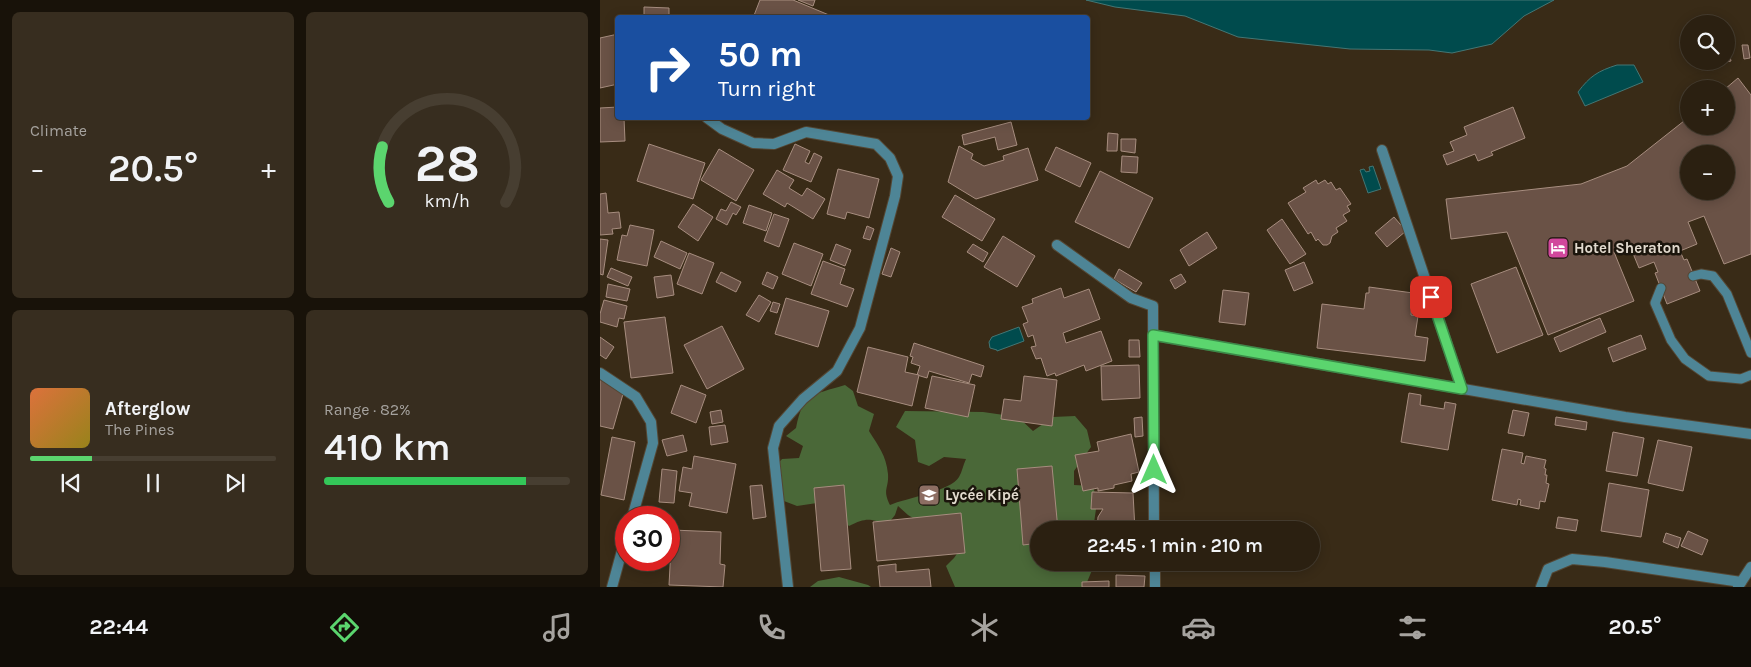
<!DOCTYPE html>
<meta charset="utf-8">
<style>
:root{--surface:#2b2011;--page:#372d1f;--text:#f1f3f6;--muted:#a6a39f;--line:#473e31;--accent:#5bd56e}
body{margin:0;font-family:Karla,sans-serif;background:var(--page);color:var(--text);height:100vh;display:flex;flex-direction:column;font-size:19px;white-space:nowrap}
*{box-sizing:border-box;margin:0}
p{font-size:16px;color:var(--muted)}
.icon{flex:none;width:28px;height:28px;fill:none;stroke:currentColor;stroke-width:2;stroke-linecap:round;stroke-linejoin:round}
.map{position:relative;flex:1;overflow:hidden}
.drawer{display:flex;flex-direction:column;gap:12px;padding:12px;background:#181209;width:600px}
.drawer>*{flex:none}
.hud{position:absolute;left:15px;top:15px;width:475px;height:105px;border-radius:5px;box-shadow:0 2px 12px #0003,0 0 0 1px var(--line);background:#1a4fa0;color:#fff;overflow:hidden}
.fabs{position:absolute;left:1080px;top:15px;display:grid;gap:10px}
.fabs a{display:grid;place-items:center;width:55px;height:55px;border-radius:50%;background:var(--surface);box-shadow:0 2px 12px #0003,0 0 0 1px var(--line);font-size:25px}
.speed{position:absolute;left:15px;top:506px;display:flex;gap:10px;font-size:25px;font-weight:700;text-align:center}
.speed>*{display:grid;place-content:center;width:65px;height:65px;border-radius:50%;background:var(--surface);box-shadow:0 2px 12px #0003,0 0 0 1px var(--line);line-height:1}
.speed .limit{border:8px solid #d22;background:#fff;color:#111}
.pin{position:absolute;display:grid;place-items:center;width:42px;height:42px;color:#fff;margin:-21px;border-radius:10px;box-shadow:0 2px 8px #0006}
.me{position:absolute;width:55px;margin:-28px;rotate:0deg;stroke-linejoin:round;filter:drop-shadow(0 0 4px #0008)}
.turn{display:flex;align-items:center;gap:18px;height:105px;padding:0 20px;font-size:22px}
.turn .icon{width:65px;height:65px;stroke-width:2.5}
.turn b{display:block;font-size:35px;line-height:42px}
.big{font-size:38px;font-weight:600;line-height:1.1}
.drawer .tile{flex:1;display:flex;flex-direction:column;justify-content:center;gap:8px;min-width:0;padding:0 18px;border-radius:8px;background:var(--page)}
.drawer .dial{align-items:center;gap:0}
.dial svg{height:130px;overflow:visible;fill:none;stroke:var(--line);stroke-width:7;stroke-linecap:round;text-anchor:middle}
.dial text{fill:var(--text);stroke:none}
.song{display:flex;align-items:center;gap:15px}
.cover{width:60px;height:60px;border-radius:8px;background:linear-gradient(135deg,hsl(20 70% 55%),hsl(50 70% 35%))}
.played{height:5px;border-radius:2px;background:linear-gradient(90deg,var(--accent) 25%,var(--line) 25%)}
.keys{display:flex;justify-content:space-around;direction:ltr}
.heat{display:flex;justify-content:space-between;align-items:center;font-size:28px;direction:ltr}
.charge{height:8px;border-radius:4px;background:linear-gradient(90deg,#34c759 82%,var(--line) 0)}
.drawer .tiles{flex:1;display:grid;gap:12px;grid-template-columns:repeat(2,1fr)}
.trip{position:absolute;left:430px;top:521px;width:290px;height:50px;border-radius:25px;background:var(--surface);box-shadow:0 2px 12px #0003,0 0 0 1px var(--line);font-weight:600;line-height:50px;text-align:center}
.tabs{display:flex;height:80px;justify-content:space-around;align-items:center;background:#110d07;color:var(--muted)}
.tabs .icon{width:35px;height:35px}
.tabs .current{color:var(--accent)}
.tabs b{font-size:22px;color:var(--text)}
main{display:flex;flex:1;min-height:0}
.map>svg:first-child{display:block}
.forest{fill:#4a6838}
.water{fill:#004b4d;stroke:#447674}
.building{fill:#6a5246;stroke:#a78d7f;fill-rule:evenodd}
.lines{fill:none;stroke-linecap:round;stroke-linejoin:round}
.lane-casing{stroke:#544734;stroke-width:11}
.street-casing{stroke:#544734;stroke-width:12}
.lane{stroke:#4e8596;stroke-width:9}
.street{stroke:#4e8596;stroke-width:10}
.route-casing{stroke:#3b8a48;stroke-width:12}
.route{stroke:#5bd56e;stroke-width:9}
.labels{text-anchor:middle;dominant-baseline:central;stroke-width:5;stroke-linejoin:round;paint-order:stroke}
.poi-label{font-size:15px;font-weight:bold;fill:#e2dace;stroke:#1b150c;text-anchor:start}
</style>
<main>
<section class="drawer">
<div class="tiles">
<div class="tile"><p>Climate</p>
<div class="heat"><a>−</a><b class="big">20.5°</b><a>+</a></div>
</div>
<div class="tile dial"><svg viewBox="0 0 100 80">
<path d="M14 69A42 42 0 1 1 86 69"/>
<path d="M14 69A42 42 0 0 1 10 35" stroke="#5bd56e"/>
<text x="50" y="56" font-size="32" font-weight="700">28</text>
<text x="50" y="72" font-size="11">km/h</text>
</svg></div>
<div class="tile">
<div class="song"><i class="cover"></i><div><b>Afterglow</b><p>The Pines</p></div></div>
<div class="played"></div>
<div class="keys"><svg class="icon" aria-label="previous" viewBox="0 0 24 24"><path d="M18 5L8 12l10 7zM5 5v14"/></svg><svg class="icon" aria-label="pause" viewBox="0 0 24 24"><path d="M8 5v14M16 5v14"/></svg><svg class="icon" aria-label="next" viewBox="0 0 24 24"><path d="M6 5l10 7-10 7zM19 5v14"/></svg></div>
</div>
<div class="tile"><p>Range · 82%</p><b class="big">410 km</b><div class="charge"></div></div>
</div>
</section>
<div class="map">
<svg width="1151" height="587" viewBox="0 0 1151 587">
<rect width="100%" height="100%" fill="#392b17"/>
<g class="forest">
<path d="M245,385L253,391L258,406L274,414L269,431C279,447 286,455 288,474C289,489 282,489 290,505C306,498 351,491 359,477C362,472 363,465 366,459L344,457L329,466L318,462L315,440L296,427L305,411L383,412L418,417L433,431L453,417L475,416L487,430L491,447L474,471V485L493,486L497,502L493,530H439V562L495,563L485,587H355L346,566L354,558L361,548L308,515L298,506L295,515L287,525C269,518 266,518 249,526L240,517L217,503L197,506L184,501L178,486L177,465L182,459L199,458L203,446L186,436L196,428C203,392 213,395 245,385Z"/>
<path d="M239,577L268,585L271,587H210L218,581Z"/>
</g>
<g class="water">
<path d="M486,0H954L924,16L892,44L852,53L829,50L750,49L638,37L585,16L515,7Z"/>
<path d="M1017,65H1034L1043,82L985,106L978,92C990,76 998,71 1017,65Z"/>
<path d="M773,166L781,189L768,193L760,170L764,169L766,172L770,171L769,167Z"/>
<path d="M419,327L424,341L397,351V350L390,348L389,342L392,337Z"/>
</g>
<g class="building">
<path d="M160,0H193L229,15L228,18H153Z"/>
<path d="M198,0H215L213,6Z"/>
<path d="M44,7L69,8V18H44Z"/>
<path d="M18,34V84L0,88V38Z"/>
<path d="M1126,40L1131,61L1111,65L1110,61H1126Z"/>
<path d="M1142,45H1148L1150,58L1144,59Z"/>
<path d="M1138,78L1151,95V254L1124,264L1104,216L1088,222L1097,244L1080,251L1084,260L1087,259L1100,291L1067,304L1055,273L1058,272L1054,262L1039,268L1030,246L1014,252L1034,301L948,335L907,232L851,239L846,199L981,184L1027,166L1089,117V126H1126L1125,89ZM1089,154H1126V191H1089Z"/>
<path d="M18,107V118H24L25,141L0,142V108Z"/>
<path d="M913,107L925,138L891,152L893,155L878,161L875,154L847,165L843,155L854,151L850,142L867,135L864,127Z"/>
<path d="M411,122L417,145L398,150L395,137L364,145L362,135Z"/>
<path d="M508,133L518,134L517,151H507Z"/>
<path d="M521,139H536L535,153L521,151Z"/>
<path d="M49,144L105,163L93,199L37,181Z"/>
<path d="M195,144L210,151L205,162L209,164L214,153L222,157L211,182L183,170Z"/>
<path d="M359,146L373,154L371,159L384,166L404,160L403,156L428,148L438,180L376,199L348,182Z"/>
<path d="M456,147L491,163L480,187L445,170Z"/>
<path d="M119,149L154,170L136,201L101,180Z"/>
<path d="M522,156L538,157L537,173L521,172Z"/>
<path d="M238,169L279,179L269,218L247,212L245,219L227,214Z"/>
<path d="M177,170L194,180L189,188L202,196L207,188L225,199L213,219L187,203L185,207L163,194Z"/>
<path d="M500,171L553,198L529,248L475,222Z"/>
<path d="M716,180L718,184L725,180L728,184L731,182L736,190L740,188L751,204L747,206L750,211L743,215L747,221L736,228L738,232L732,236L730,243L727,245H723L718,239L716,241L711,232L708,234L688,203L706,192L703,188Z"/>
<path d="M6,193L8,213L19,212L21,228L12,229L13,234L0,235V194Z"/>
<path d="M355,195L395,219L382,241L342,217Z"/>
<path d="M131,202L141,207L136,215L133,213L127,225L116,219L121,209L126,211Z"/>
<path d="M93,204L113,217L98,241L78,227Z"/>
<path d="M149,205L172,213L166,231L143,223Z"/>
<path d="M174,214L189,219L179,247L164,241Z"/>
<path d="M794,217L806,231L787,247L775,233Z"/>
<path d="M682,219L706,254L690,264L667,230Z"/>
<path d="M30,225L54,230L47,266L17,260L22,235L27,236Z"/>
<path d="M267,226L274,229L270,240L263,238Z"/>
<path d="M607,232L617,248L589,266L580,250Z"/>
<path d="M403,236L435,256L417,287L384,267Z"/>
<path d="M0,239L8,240L3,275L0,274Z"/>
<path d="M61,241L87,253L80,269L54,257Z"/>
<path d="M194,243L223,254L211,286L182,274Z"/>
<path d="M236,244L251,250L245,266L230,260Z"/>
<path d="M373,244L388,253L383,262L367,252Z"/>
<path d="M291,248L300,252L291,277L282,274Z"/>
<path d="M89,253L114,263L102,294L77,284Z"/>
<path d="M223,261L245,269L240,284L254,289L247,307L211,294Z"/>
<path d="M704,262L713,283L694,291L685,270Z"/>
<path d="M916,267L943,335L897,353L871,284Z"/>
<path d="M11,268L32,277L28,286L7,277Z"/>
<path d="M519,269L542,283L536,292L514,279Z"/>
<path d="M121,272L141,282L136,292L116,282Z"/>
<path d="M167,272L178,277L173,289L162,284Z"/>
<path d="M581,274L586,282L575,289L570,280Z"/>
<path d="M71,275L74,295L57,298L54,277Z"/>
<path d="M8,284L30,289L27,301L6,297Z"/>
<path d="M769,287L813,293L811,315L818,316L815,336L828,338L825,361L717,348L722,304L764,309L766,293H769Z"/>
<path d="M461,288L464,298L489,289L500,319L463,333L466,343L501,331L512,361L486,371L484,365L456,376L455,373L447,376L441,358L436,359L431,347L436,346L433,335L428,337L423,324L428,322L422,307L433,303L432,299Z"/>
<path d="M623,290L649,293L645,325L619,322Z"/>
<path d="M159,295L171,302L159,322L146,315Z"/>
<path d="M186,298L229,311L218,347L175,334Z"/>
<path d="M4,300L27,306L24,319L19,318L17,327L0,322V314Z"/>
<path d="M173,302L180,304L177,313L170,311Z"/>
<path d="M65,317L73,373L31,378L24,322Z"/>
<path d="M1000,318L1006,332L960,352L954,338Z"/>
<path d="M122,326L144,369L107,389L84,345Z"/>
<path d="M1041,335L1046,349L1013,362L1008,348Z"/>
<path d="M0,337L14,347L6,359L0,355Z"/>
<path d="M529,340H539L540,357H529Z"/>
<path d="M314,343L384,366L381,377L372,374L369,383L329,371L327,378L317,375L320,366L311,363L313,357L310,356Z"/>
<path d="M268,347L308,357L305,372L319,375L312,406L257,392Z"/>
<path d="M539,365L540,398L502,400L501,366Z"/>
<path d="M332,376L375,385L368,417L325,408Z"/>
<path d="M424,376L457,380L452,426L401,419L404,399L421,401Z"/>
<path d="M0,378L23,394L13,429L0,426Z"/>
<path d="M81,385L106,395L96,423L71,413Z"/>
<path d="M809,393L821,395L820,405L844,409L845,402L856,404L848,450L801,442Z"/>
<path d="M121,410L123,422L112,424L110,412Z"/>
<path d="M913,410L929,413L924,436L908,433Z"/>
<path d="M542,417L543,436L535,437L534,418Z"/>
<path d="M956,417L987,422L986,430L955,425Z"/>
<path d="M125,425L128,442L111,445L109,427Z"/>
<path d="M1013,432L1044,438L1037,476L1006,471Z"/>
<path d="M531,434L539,472L531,474L532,481L514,485V488L498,491V488L483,491L475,455L499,451L497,442Z"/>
<path d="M83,435L87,451L67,456L62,440Z"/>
<path d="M12,437L35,442L24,500L1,495Z"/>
<path d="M1058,440L1092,447L1083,491L1048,483Z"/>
<path d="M902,449L923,453L921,463L924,464L926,456L946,460L944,468L946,469L945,475H947L946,483L949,484L945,502L940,501L939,509L920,505L921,500L918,499L917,505L892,500Z"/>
<path d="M94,456L136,464L127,513L89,506L92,493L79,491L83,467L92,469Z"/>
<path d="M452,466L458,530H439V543L423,545L417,469Z"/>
<path d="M62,469L77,471L74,503L59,502Z"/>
<path d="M1009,483L1049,490L1041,537L1001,531Z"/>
<path d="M162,485L166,517L153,519L150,486Z"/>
<path d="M244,485L251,569L221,571L214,488Z"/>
<path d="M492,492L533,493L535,530H497L498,517L503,509H491Z"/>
<path d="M361,513L365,553L277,561L273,522Z"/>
<path d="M958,517L978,520L976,531L956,528Z"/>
<path d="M72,530L121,532L120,564L125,565L123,587L69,585Z"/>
<path d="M1088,531L1108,540L1102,555L1081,546Z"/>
<path d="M1066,533L1081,538L1078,548L1063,542Z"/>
<path d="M493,562H535V570L494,571Z"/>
<path d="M296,564V572L329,569L331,587H280L278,566Z"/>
<path d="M516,575L545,576L544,587H516Z"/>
<path d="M509,581V587H482V582Z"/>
</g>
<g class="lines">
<g class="lane-casing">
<g id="lane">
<path d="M1093,276L1101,274L1113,276L1127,294L1151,353"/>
<path d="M1061,288L1055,303L1071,340L1085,359L1109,376L1141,379L1151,375"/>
</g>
</g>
<g class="street-casing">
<g id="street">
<path d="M107,118L122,129L153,143L174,144L206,132L276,144L290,158L298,176L295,196L260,328L237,371L203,399L179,426L173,448L188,587"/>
<path d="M782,150L862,389"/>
<path d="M457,245L531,298L553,306L554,530"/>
<path d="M553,335L1025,417L1151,434"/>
<path d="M0,373L36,397L51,422L53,443L32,518"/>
<path d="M555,562V587"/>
<path d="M12,587L26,536"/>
<path d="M941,587L948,569L972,559L1005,562L1141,582"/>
<path d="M1138,587L1151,567"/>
</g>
</g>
<use href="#lane" class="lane"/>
<use href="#street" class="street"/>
</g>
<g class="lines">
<g class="route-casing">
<path id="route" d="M554,470L553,335L862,389L831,297"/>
</g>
<use href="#route" class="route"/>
</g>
<defs>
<g id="hotel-square" transform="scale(1.125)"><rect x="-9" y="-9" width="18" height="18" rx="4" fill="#d1479c" stroke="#1b150c"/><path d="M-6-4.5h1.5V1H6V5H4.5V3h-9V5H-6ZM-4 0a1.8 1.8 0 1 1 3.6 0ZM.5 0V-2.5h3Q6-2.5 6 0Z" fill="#fff"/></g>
<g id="school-square" transform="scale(1.125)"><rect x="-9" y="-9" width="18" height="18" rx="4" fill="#8d6e63" stroke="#1b150c"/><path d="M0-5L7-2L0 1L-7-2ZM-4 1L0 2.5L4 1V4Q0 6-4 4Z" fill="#fff"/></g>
</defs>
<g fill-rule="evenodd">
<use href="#hotel-square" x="958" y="248"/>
<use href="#school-square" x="329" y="495"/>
</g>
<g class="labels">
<g class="poi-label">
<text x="974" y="248">Hotel Sheraton</text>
<text x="345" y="495">Lycée Kipé</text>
</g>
</g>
</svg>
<div class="fabs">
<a><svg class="icon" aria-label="search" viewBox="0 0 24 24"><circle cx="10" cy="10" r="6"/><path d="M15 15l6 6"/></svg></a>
<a>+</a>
<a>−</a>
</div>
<div class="speed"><div class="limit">30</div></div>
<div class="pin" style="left:831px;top:297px;background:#d93025"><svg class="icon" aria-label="arrive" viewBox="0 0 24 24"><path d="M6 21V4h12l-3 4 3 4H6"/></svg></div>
<svg class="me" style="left:554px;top:470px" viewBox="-20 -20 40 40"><path d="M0-17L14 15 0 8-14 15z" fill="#5bd56e" stroke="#fff" stroke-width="4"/></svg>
<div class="trip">22:45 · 1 min · 210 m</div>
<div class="hud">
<div class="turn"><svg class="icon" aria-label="right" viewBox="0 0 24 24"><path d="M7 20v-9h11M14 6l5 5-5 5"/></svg><div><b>50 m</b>Turn right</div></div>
</div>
</div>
</main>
<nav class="tabs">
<b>22:44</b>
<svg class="icon current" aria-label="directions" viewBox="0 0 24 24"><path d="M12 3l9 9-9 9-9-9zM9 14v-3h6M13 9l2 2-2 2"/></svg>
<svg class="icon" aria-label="music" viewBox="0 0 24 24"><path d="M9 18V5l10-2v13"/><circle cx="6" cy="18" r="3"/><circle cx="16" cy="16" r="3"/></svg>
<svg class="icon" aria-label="phone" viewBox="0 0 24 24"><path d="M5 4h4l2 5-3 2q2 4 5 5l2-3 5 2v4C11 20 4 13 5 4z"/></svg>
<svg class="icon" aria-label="climate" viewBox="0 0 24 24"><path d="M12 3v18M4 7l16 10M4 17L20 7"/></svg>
<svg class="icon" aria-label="car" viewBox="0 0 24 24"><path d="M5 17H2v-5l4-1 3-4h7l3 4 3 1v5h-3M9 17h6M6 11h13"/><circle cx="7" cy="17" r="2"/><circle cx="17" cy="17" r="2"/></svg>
<svg class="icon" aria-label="filters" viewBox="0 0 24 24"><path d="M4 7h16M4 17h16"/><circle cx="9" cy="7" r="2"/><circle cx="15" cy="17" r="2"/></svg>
<b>20.5°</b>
</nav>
